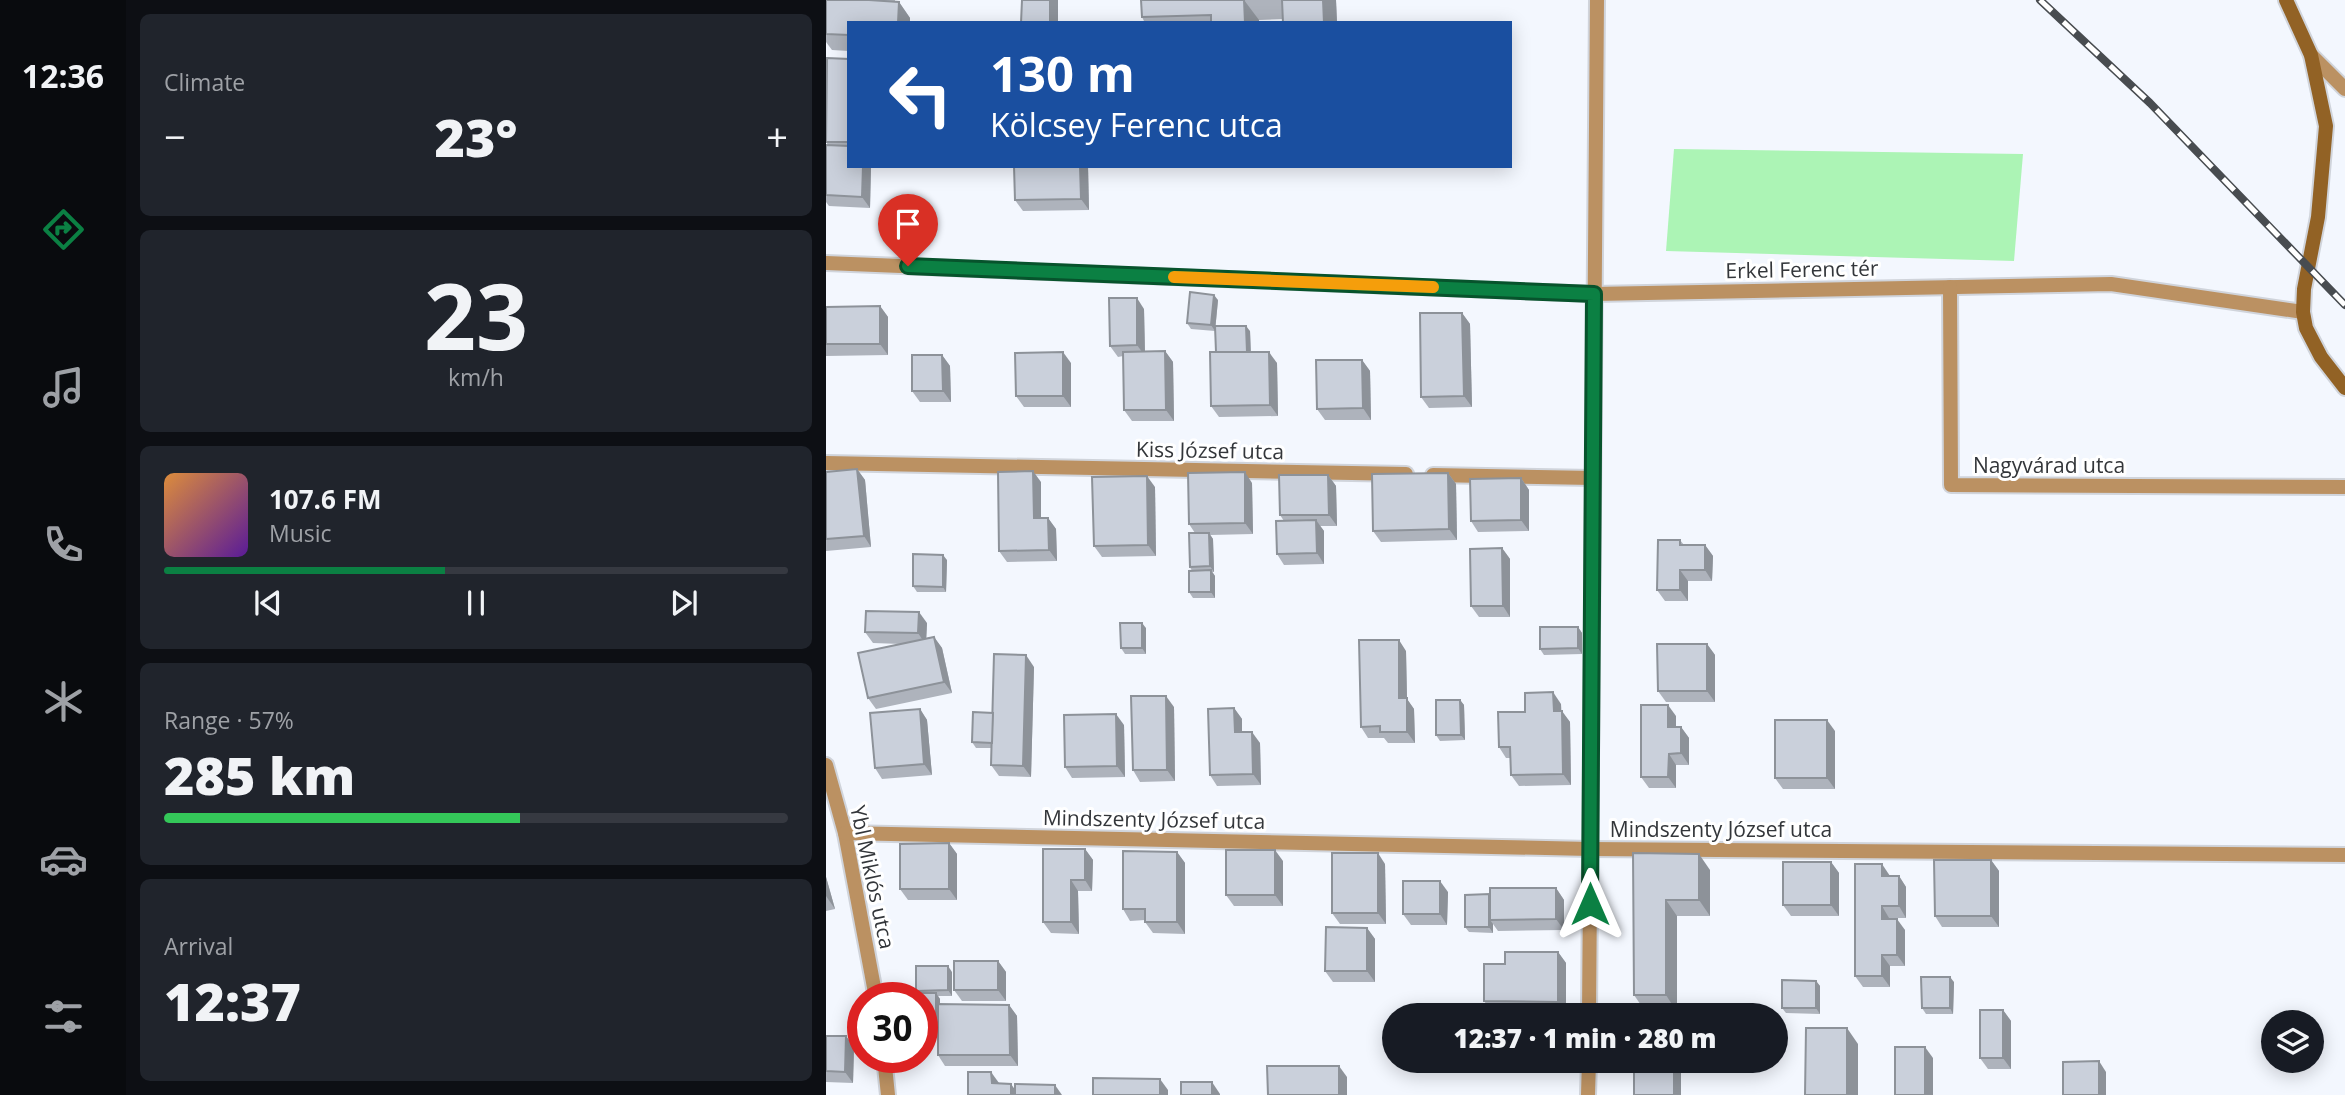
<!DOCTYPE html>
<meta charset="utf-8">
<style>
:root{--surface:#171b24;--page:#20242c;--text:#f1f3f6;--muted:#9ea1a6;--line:#363941;--accent:#0b8043}
body{margin:0;font-family:"Open Sans",sans-serif;background:var(--page);color:var(--text);height:100vh;display:flex;flex-direction:column;font-size:26px;white-space:nowrap}
*{box-sizing:border-box;margin:0}
p{font-size:23px;color:var(--muted)}
.icon{flex:none;width:38px;height:38px;fill:none;stroke:currentColor;stroke-width:2;stroke-linecap:round;stroke-linejoin:round}
.map{position:relative;flex:1;overflow:hidden}
.details{display:flex;flex-direction:column;gap:14px;padding:14px;background:#0d0f14;width:700px}
.details>*{flex:none}
.guide{position:absolute;left:21px;top:21px;width:665px;height:147px;border-radius:0px;box-shadow:0 4px 18px #0003;background:#1a4fa0;color:#fff;overflow:hidden}
.fabs{position:absolute;left:1435px;top:1010px;display:grid;gap:14px}
.fabs a{display:grid;place-items:center;width:63px;height:63px;border-radius:50%;background:var(--surface);box-shadow:0 4px 18px #0003;font-size:35px}
.speed{position:absolute;left:21px;top:982px;display:flex;gap:14px;font-size:35px;font-weight:700;text-align:center}
.speed>*{display:grid;place-content:center;width:91px;height:91px;border-radius:50%;background:var(--surface);box-shadow:0 4px 18px #0003;line-height:1}
.speed .limit{border:10px solid #d22;background:#fff;color:#111}
.pin{position:absolute;display:grid;place-items:center;width:60px;height:60px;color:#fff;margin:-72px -30px;border-radius:50% 50% 50% 0;rotate:-45deg;box-shadow:0 0 7px #0007}
.pin .icon{rotate:45deg}
.me{position:absolute;width:77px;margin:-38px;rotate:0deg;stroke-linejoin:round;filter:drop-shadow(0 0 5px #0008)}
.turn{display:flex;align-items:center;gap:24px;height:147px;padding:0 28px;font-size:32px}
.turn .icon{width:91px;height:91px;stroke-width:2.5}
.turn b{display:block;font-size:49px;line-height:60px}
.big{font-size:52px;font-weight:800;line-height:1.1}
.details .widget{flex:1;display:flex;flex-direction:column;justify-content:center;gap:10px;min-width:0;padding:0 24px;border-radius:10px;background:var(--page)}
.details .dial{align-items:center;gap:0}
.dial b{font-size:91px;line-height:1}
.song{display:flex;align-items:center;gap:21px}
.cover{width:84px;height:84px;border-radius:10px;background:linear-gradient(135deg,hsl(30 70% 55%),hsl(270 70% 35%))}
.played{height:7px;border-radius:4px;background:linear-gradient(90deg,var(--accent) 45%,var(--line) 45%)}
.keys{display:flex;justify-content:space-around;direction:ltr}
.heat{display:flex;justify-content:space-between;align-items:center;font-size:38px;direction:ltr}
.charge{height:10px;border-radius:5px;background:linear-gradient(90deg,#34c759 57%,var(--line) 0)}
.trip{position:absolute;left:556px;top:1003px;width:406px;height:70px;border-radius:35px;background:var(--surface);box-shadow:0 4px 18px #0003;font-weight:800;line-height:70px;text-align:center}
main{display:flex;flex:1;min-height:0}
.tabs{display:flex;flex-direction:column;width:126px;justify-content:space-around;align-items:center;background:#090b0e;color:var(--muted)}
.tabs .icon{width:49px;height:49px}
.tabs .selected{color:var(--accent)}
.tabs b{font-size:32px;color:var(--text)}
.map>svg:first-child{display:block}
.green{fill:#acf4b5}
.lines{fill:none;stroke-linecap:round;stroke-linejoin:round}
.street-casing{stroke:#d0d4db;stroke-width:18}
.secondary-casing{stroke:#d0d4db;stroke-width:18}
.street{stroke:#bb9162;stroke-width:14}
.secondary{stroke:#926225;stroke-width:14}
.rail-casing{stroke:#484c50;stroke-width:8}
.rail{stroke:#fff;stroke-width:5;stroke-dasharray:16;stroke-linecap:butt}
.wall{fill:#aeb3bc}
.shaded-wall{fill:#8d9299}
.building{fill:#cad0db;stroke:#8d9299;stroke-width:2}
.route-casing{stroke:#07532c;stroke-width:18}
.route{stroke:#0b8043;stroke-width:12}
.slow{stroke:#f59e0b;stroke-width:12}
.labels{text-anchor:middle;dominant-baseline:central;stroke-width:6;stroke-linejoin:round;paint-order:stroke}
.street-label{font-size:21px;fill:#33363a;stroke:#fff}
</style>
<main>
<nav class="tabs">
<b>12:36</b>
<svg class="icon selected" aria-label="directions" viewBox="0 0 24 24"><path d="M12 3l9 9-9 9-9-9zM9 14v-3h6M13 9l2 2-2 2"/></svg>
<svg class="icon" aria-label="music" viewBox="0 0 24 24"><path d="M9 18V5l10-2v13"/><circle cx="6" cy="18" r="3"/><circle cx="16" cy="16" r="3"/></svg>
<svg class="icon" aria-label="phone" viewBox="0 0 24 24"><path d="M5 4h4l2 5-3 2q2 4 5 5l2-3 5 2v4C11 20 4 13 5 4z"/></svg>
<svg class="icon" aria-label="climate" viewBox="0 0 24 24"><path d="M12 3v18M4 7l16 10M4 17L20 7"/></svg>
<svg class="icon" aria-label="car" viewBox="0 0 24 24"><path d="M5 17H2v-5l4-1 3-4h7l3 4 3 1v5h-3M9 17h6M6 11h13"/><circle cx="7" cy="17" r="2"/><circle cx="17" cy="17" r="2"/></svg>
<svg class="icon" aria-label="filters" viewBox="0 0 24 24"><path d="M4 7h16M4 17h16"/><circle cx="9" cy="7" r="2"/><circle cx="15" cy="17" r="2"/></svg>
</nav>
<section class="details">
<div class="widget"><p>Climate</p>
<div class="heat"><a>−</a><b class="big">23°</b><a>+</a></div>
</div>
<div class="widget dial"><b>23</b><p>km/h</p></div>
<div class="widget">
<div class="song"><i class="cover"></i><div><b>107.6 FM</b><p>Music</p></div></div>
<div class="played"></div>
<div class="keys"><svg class="icon" aria-label="previous" viewBox="0 0 24 24"><path d="M18 5L8 12l10 7zM5 5v14"/></svg><svg class="icon" aria-label="pause" viewBox="0 0 24 24"><path d="M8 5v14M16 5v14"/></svg><svg class="icon" aria-label="next" viewBox="0 0 24 24"><path d="M6 5l10 7-10 7zM19 5v14"/></svg></div>
</div>
<div class="widget"><p>Range · 57%</p><b class="big">285 km</b><div class="charge"></div></div>
<div class="widget"><p>Arrival</p><b class="big">12:37</b></div>
</section>
<div class="map">
<svg width="1519" height="1095" viewBox="0 0 1519 1095">
<rect width="100%" height="100%" fill="#f3f7fe"/>
<path class="green" d="M848,149L1197,154L1188,261L840,251Z"/>
<g class="lines">
<g class="street-casing">
<g id="street">
<path d="M1485,55L1519,89"/>
<path d="M0,263L768,294L1285,284L1477,312"/>
<path d="M1124,287L1125,485L1519,487"/>
<path d="M0,463L580,474"/>
<path d="M607,475L767,478"/>
<path d="M0,765L19,833L50,998"/>
<path d="M19,833L764,849L1519,855"/>
<path d="M763,1015L771,0"/>
<path d="M58,1057L62,1095"/>
<path d="M762,1095L763,1060"/>
</g>
</g>
<g class="secondary-casing">
<path id="secondary" d="M1460,0L1485,55L1500,126L1492,217L1478,289L1477,312L1480,328L1495,357L1519,388"/>
</g>
<use href="#street" class="street"/>
<use href="#secondary" class="secondary"/>
<g class="rail-casing">
<path id="rail" d="M1214,0L1324,103L1519,305"/>
</g>
<use href="#rail" class="rail"/>
</g>
<g class="wall">
<path d="M0,0H69V1L73,2L84,18V23H23V51L6,50L0,42Z"/>
<path d="M315,0H510L511,23H457V19L433,20V23H319L316,17Z"/>
<path d="M23,59V166H45L44,208L3,206L0,202V145H2L0,142Z"/>
<path d="M262,166L263,210L197,211L189,200Z"/>
<path d="M392,300L389,331L365,329L361,323Z"/>
<path d="M54,306L62,317V355L0,356V307Z"/>
<path d="M318,309L319,352L339,351L347,362L348,421H306L298,410L297,356L292,357L284,346Z"/>
<path d="M636,313L644,324L646,407L603,408L595,397Z"/>
<path d="M424,331L425,352L451,363L452,416L393,417L385,406L390,352Z"/>
<path d="M116,355L124,366L125,402H94L86,391Z"/>
<path d="M536,360L544,371L545,420H499L491,409Z"/>
<path d="M245,363V407H198L190,396Z"/>
<path d="M31,469L39,480L45,547L0,551V472Z"/>
<path d="M622,473L630,484L631,540L555,542L547,531Z"/>
<path d="M502,475L510,486L511,526H494L498,531V564L458,565L451,554L458,521L454,515Z"/>
<path d="M695,478L703,490V531L652,532L645,521Z"/>
<path d="M215,482V518H222L230,529L231,561L181,562L173,551Z"/>
<path d="M426,483L427,534L384,535L387,539L388,572H386L389,576V598H367L363,592L366,571L364,567L369,533L363,524Z"/>
<path d="M329,487L330,556L276,557L268,546Z"/>
<path d="M854,540L858,545H879L887,556L886,581H862V601H839L831,590Z"/>
<path d="M676,548L684,559V617H653L645,606Z"/>
<path d="M121,560L120,592H91L87,586Z"/>
<path d="M101,623L100,639L108,637L116,648L126,693L50,709L42,698L75,644L47,643L39,632Z"/>
<path d="M752,627L756,633V654L718,655L714,649Z"/>
<path d="M320,628V654H299L295,648Z"/>
<path d="M881,644L889,655V702H840L832,691Z"/>
<path d="M580,651L581,699L588,709L589,743H562L558,738H542L535,727Z"/>
<path d="M208,667L205,777L173,776L165,765V748H150L146,742L167,713Z"/>
<path d="M634,700L638,705L639,740L614,741L610,735Z"/>
<path d="M735,704V711L744,722L745,785L693,786L685,775L684,758H680L673,747L699,712Z"/>
<path d="M348,707L349,781L314,782L307,770Z"/>
<path d="M408,708L416,719V732L434,743L435,785L391,786L384,775Z"/>
<path d="M94,709L101,720L106,775L56,779L49,768Z"/>
<path d="M850,716V727H855L863,738V765H850V788H823L815,777Z"/>
<path d="M298,725L299,777L246,778L239,767Z"/>
<path d="M1009,731V789H957L949,778Z"/>
<path d="M123,843L131,854V900H82L74,889Z"/>
<path d="M259,849L267,860L266,891H252L253,934L225,933L217,922Z"/>
<path d="M351,852L359,863V934L327,933L319,922V920L304,921L297,909Z"/>
<path d="M807,853L884,870V916H851V1012L819,1011L808,995Z"/>
<path d="M1165,860L1173,871V927H1116L1109,916Z"/>
<path d="M457,861V906H408L400,895Z"/>
<path d="M1005,862L1013,873V916H965L957,905Z"/>
<path d="M559,864L560,924H514L506,913Z"/>
<path d="M1064,876H1073L1080,887V918H1063V919L1079,930V966H1064V987H1037L1029,976Z"/>
<path d="M0,877L9,909L0,911Z"/>
<path d="M730,888L738,900V930L672,931L667,924V933L643,932L639,927L664,896Z"/>
<path d="M622,892L621,925H585L577,914Z"/>
<path d="M541,928L549,939V982H507L499,971Z"/>
<path d="M732,952L740,963V1013L666,1012L658,1001Z"/>
<path d="M172,961L180,972V1001H136L128,990Z"/>
<path d="M126,972V996H112L114,999V1004L183,1005L191,1016L192,1066H119L112,1055V1024H96V998L90,991Z"/>
<path d="M990,981L994,986V1014L960,1013L956,1008Z"/>
<path d="M1128,982L1127,1014H1100L1096,1008Z"/>
<path d="M1177,1010L1185,1021V1069H1162L1154,1058Z"/>
<path d="M0,1036H20L28,1047L27,1083L0,1082Z"/>
</g>
<g class="shaded-wall">
<rect x="224" y="0" width="8" height="23"/>
<path d="M418,0L433,20V23H419Z"/>
<path d="M497,0H510L511,23H498Z"/>
<path d="M73,2L84,18V23H72Z"/>
<path d="M37,166H45L44,208L36,197Z"/>
<path d="M254,166H262L263,210L255,199Z"/>
<path d="M388,295L392,300L389,331L385,325Z"/>
<path d="M311,298L318,309L319,356L311,345Z"/>
<path d="M54,306L62,317V355L54,344Z"/>
<path d="M636,313L644,324L646,407L638,396Z"/>
<path d="M420,326L424,331L425,363L421,357Z"/>
<path d="M339,351L347,362L348,421L340,410Z"/>
<path d="M237,352L245,363V407L237,396Z"/>
<path d="M443,352L451,363L452,416L444,405Z"/>
<path d="M116,355L124,366L125,402L117,391Z"/>
<path d="M536,360L544,371L545,420L537,408Z"/>
<path d="M31,469L39,480L45,547L38,536Z"/>
<path d="M207,471L215,482V529L208,518Z"/>
<path d="M419,472L426,483L427,534L419,523Z"/>
<path d="M622,473L630,484L631,540L623,529Z"/>
<path d="M502,475L510,486L511,526L503,515Z"/>
<path d="M321,476L329,487L330,556L322,545Z"/>
<path d="M695,478L703,490V531L695,520Z"/>
<path d="M222,518L230,529L231,561L223,550Z"/>
<path d="M490,520L498,531V564L491,553Z"/>
<path d="M383,533L387,539L388,572L384,566Z"/>
<path d="M879,545L887,556L886,581L879,570Z"/>
<path d="M676,548L684,559V617L677,606Z"/>
<path d="M117,555L121,560L120,592L117,587Z"/>
<path d="M385,570L389,576V598L385,592Z"/>
<path d="M854,570L862,581V601L854,590Z"/>
<path d="M93,612L101,623L100,645L92,633Z"/>
<path d="M316,623L320,628V654L316,648Z"/>
<path d="M752,627L756,633V654L752,648Z"/>
<path d="M108,637L116,648L126,693L118,682Z"/>
<path d="M573,640L580,651L581,699L588,709L589,743L581,732L573,698Z"/>
<path d="M881,644L889,655V702L881,691Z"/>
<path d="M200,655L208,667L205,777L197,766Z"/>
<path d="M727,692L735,704L736,722L728,711Z"/>
<path d="M340,696L348,707L349,781L341,770Z"/>
<path d="M634,700L638,705L639,740L635,735Z"/>
<path d="M842,705L850,716V738L842,727Z"/>
<path d="M408,708L416,719V743L409,732Z"/>
<path d="M94,709L101,720L106,775L98,764Z"/>
<path d="M736,711L744,722L745,785L737,774Z"/>
<path d="M290,714L298,725L299,777L291,766Z"/>
<path d="M1001,720L1009,731V789L1001,778Z"/>
<path d="M855,727L863,738V765L855,753Z"/>
<path d="M426,732L434,743L435,785L427,774Z"/>
<path d="M843,754L850,765V788L842,777Z"/>
<path d="M123,843L131,854V900L123,889Z"/>
<path d="M259,849L267,860L266,891L259,880Z"/>
<path d="M449,850L457,861V906L449,895Z"/>
<path d="M351,852L359,863V934L351,922Z"/>
<path d="M552,853L559,864L560,924L552,913Z"/>
<path d="M873,854L884,870V916L873,900Z"/>
<path d="M1165,860L1173,871V927L1165,916Z"/>
<path d="M1005,862L1013,873V916L1005,905Z"/>
<path d="M1056,864L1064,876V887L1056,876Z"/>
<path d="M1073,876L1080,887V918L1073,906Z"/>
<path d="M0,877L9,909L0,896Z"/>
<path d="M245,880L252,891L253,934L245,922Z"/>
<path d="M614,881L622,892L621,925L614,914Z"/>
<path d="M730,888L738,900V930L730,919Z"/>
<path d="M663,894L667,900L664,920L667,924V933L663,927Z"/>
<path d="M840,900L851,916V1012L840,995Z"/>
<path d="M1056,906L1063,918L1064,930L1056,919Z"/>
<path d="M1071,919L1079,930V966L1071,955Z"/>
<path d="M541,928L549,939V982L541,971Z"/>
<path d="M732,952L740,963V1013L732,1002Z"/>
<path d="M1056,955L1064,966V987L1056,976Z"/>
<path d="M172,961L180,972V1001L172,990Z"/>
<path d="M122,966L126,972V996L122,990Z"/>
<path d="M1124,977L1128,982L1127,1014L1124,1008Z"/>
<path d="M990,981L994,986V1014L990,1008Z"/>
<path d="M110,993L114,999V1024L110,1018Z"/>
<path d="M183,1005L191,1016L192,1066L184,1055Z"/>
<path d="M1177,1010L1185,1021V1069L1177,1058Z"/>
<path d="M1021,1028L1032,1044V1095H1021Z"/>
<path d="M20,1036L28,1047L27,1083L19,1072Z"/>
<path d="M1099,1047L1107,1058V1095H1099Z"/>
<path d="M848,1060H854L855,1062V1095H848Z"/>
<path d="M1273,1061L1280,1072V1095H1273Z"/>
<path d="M513,1066L521,1077V1095H513Z"/>
<path d="M165,1072L173,1083H166Z"/>
<path d="M334,1079L342,1090V1095H334Z"/>
<path d="M386,1082L394,1094V1095H386Z"/>
<path d="M185,1084L193,1095H185Z"/>
<path d="M229,1085L236,1095H229Z"/>
</g>
<g class="building">
<path d="M0,0H43L73,2L72,23H23V35L0,34Z"/>
<path d="M196,0H224V23H195Z"/>
<path d="M315,0H418L419,23H385V15L316,17Z"/>
<path d="M456,0H497L498,23H457Z"/>
<path d="M1,58L23,59V142H0Z"/>
<path d="M0,145L23,146V166H37L36,197L0,195Z"/>
<path d="M188,166H254L255,199L189,200Z"/>
<path d="M364,292L388,295L385,325L361,323Z"/>
<path d="M283,298H311V345L284,346Z"/>
<path d="M54,306V344H0V307Z"/>
<path d="M594,313H636L638,396L595,397Z"/>
<path d="M389,326H420L421,352H390Z"/>
<path d="M339,351L340,410H298L297,352Z"/>
<path d="M237,352V396H190L189,353Z"/>
<path d="M384,352H443L444,405L385,406Z"/>
<path d="M86,355H116L117,391H86Z"/>
<path d="M490,360H536L537,408L491,409Z"/>
<path d="M31,469L38,536L0,539V472Z"/>
<path d="M207,471L208,518H222L223,550L173,551L172,472Z"/>
<path d="M419,472V523L363,524L362,473Z"/>
<path d="M622,473L623,529L547,531L546,474Z"/>
<path d="M453,475H502L503,515H454Z"/>
<path d="M321,476L322,545L268,546L266,477Z"/>
<path d="M695,478V520L645,521L644,479Z"/>
<path d="M490,520L491,553L451,554L450,521Z"/>
<path d="M363,533H383L384,566L364,567Z"/>
<path d="M832,540H854V545H879V570H854V590H831Z"/>
<path d="M676,548L677,606H645L644,549Z"/>
<path d="M87,554L117,555V587L87,586Z"/>
<path d="M385,570V592H363V571Z"/>
<path d="M40,611L93,612L92,633L39,632Z"/>
<path d="M294,623H316V648H295Z"/>
<path d="M714,627H752V648L714,649Z"/>
<path d="M108,637L118,682L42,698L32,653Z"/>
<path d="M533,640H573V698H581V732H554V726L535,727Z"/>
<path d="M831,644H881V691H832Z"/>
<path d="M168,654L200,655L197,766L165,765Z"/>
<path d="M727,692L728,711H736L737,774L685,775L684,747H673L672,712H699V693Z"/>
<path d="M305,696H340L341,770H307Z"/>
<path d="M610,700H634L635,735H610Z"/>
<path d="M815,705H842V727H855V753L843,754L842,777H815Z"/>
<path d="M408,708L409,732H426L427,774L384,775L382,709Z"/>
<path d="M94,709L98,764L49,768L44,713Z"/>
<path d="M147,712L167,713L166,743L146,742Z"/>
<path d="M290,714L291,766L239,767L238,715Z"/>
<rect x="949" y="720" width="52" height="58"/>
<path d="M123,843V889H74V844Z"/>
<path d="M217,849H259V880H245V922H217Z"/>
<rect x="400" y="850" width="49" height="45"/>
<path d="M297,851L351,852V922H319V909H297Z"/>
<rect x="506" y="853" width="46" height="60"/>
<path d="M807,853L873,854V900H840V995H808Z"/>
<path d="M1108,860H1165V916H1109Z"/>
<rect x="957" y="862" width="48" height="43"/>
<path d="M1029,864H1056V876H1073V906H1056V919H1071V955H1056V976H1029Z"/>
<rect x="577" y="881" width="37" height="33"/>
<path d="M664,888H730V919L664,920Z"/>
<path d="M663,894V927H639V895Z"/>
<path d="M500,927L541,928V971H499Z"/>
<path d="M679,952H732V1002L658,1001V964H679Z"/>
<rect x="128" y="961" width="44" height="29"/>
<path d="M90,966H122V990L90,991Z"/>
<path d="M1095,977H1124V1008H1096Z"/>
<path d="M956,980L990,981V1008H956Z"/>
<path d="M80,993H110V1018H96V998H80Z"/>
<path d="M112,1004L183,1005L184,1055H112Z"/>
<rect x="1154" y="1010" width="23" height="48"/>
<path d="M980,1028H1021V1095H979Z"/>
<path d="M0,1036H20L19,1072L0,1071Z"/>
<rect x="1069" y="1047" width="30" height="48"/>
<rect x="808" y="1060" width="40" height="35"/>
<path d="M1273,1061V1095H1237V1062Z"/>
<path d="M441,1066H513V1095H442Z"/>
<path d="M142,1072H165L166,1083L185,1084V1095H142Z"/>
<path d="M267,1078L334,1079V1095H267Z"/>
<rect x="355" y="1082" width="31" height="13"/>
<path d="M189,1084L229,1085V1095H189Z"/>
</g>
<g class="lines">
<g class="route-casing">
<path id="route" d="M82,266L768,294L764,904"/>
</g>
<use href="#route" class="route"/>
<path class="slow" d="M348,277L607,287"/>
</g>
<g class="labels">
<g class="street-label">
<text transform="translate(976 269) rotate(-1)">Erkel Ferenc tér</text>
<text transform="translate(384 450) rotate(1)">Kiss József utca</text>
<text x="1223" y="465">Nagyvárad utca</text>
<text transform="translate(328 819) rotate(1)">Mindszenty József utca</text>
<text x="895" y="829">Mindszenty József utca</text>
<text transform="translate(47 877) rotate(78)">Ybl Miklós utca</text>
</g>
</g>
</svg>
<div class="fabs">
<a><svg class="icon" aria-label="layers" viewBox="0 0 24 24"><path d="M12 4l9 5-9 5-9-5zM3 14l9 5 9-5"/></svg></a>
</div>
<div class="speed"><div class="limit">30</div></div>
<div class="pin" style="left:82px;top:266px;background:#d93025"><svg class="icon" aria-label="arrive" viewBox="0 0 24 24"><path d="M6 21V4h12l-3 4 3 4H6"/></svg></div>
<svg class="me" style="left:764px;top:904px" viewBox="-20 -20 40 40"><path d="M0-17L14 15 0 8-14 15z" fill="#0b8043" stroke="#fff" stroke-width="4"/></svg>
<div class="trip">12:37 · 1 min · 280 m</div>
<div class="guide">
<div class="turn"><svg class="icon" aria-label="left" viewBox="0 0 24 24"><path d="M17 20v-9H6M10 6l-5 5 5 5"/></svg><div><b>130 m</b>Kölcsey Ferenc utca</div></div>
</div>
</div>
</main>
